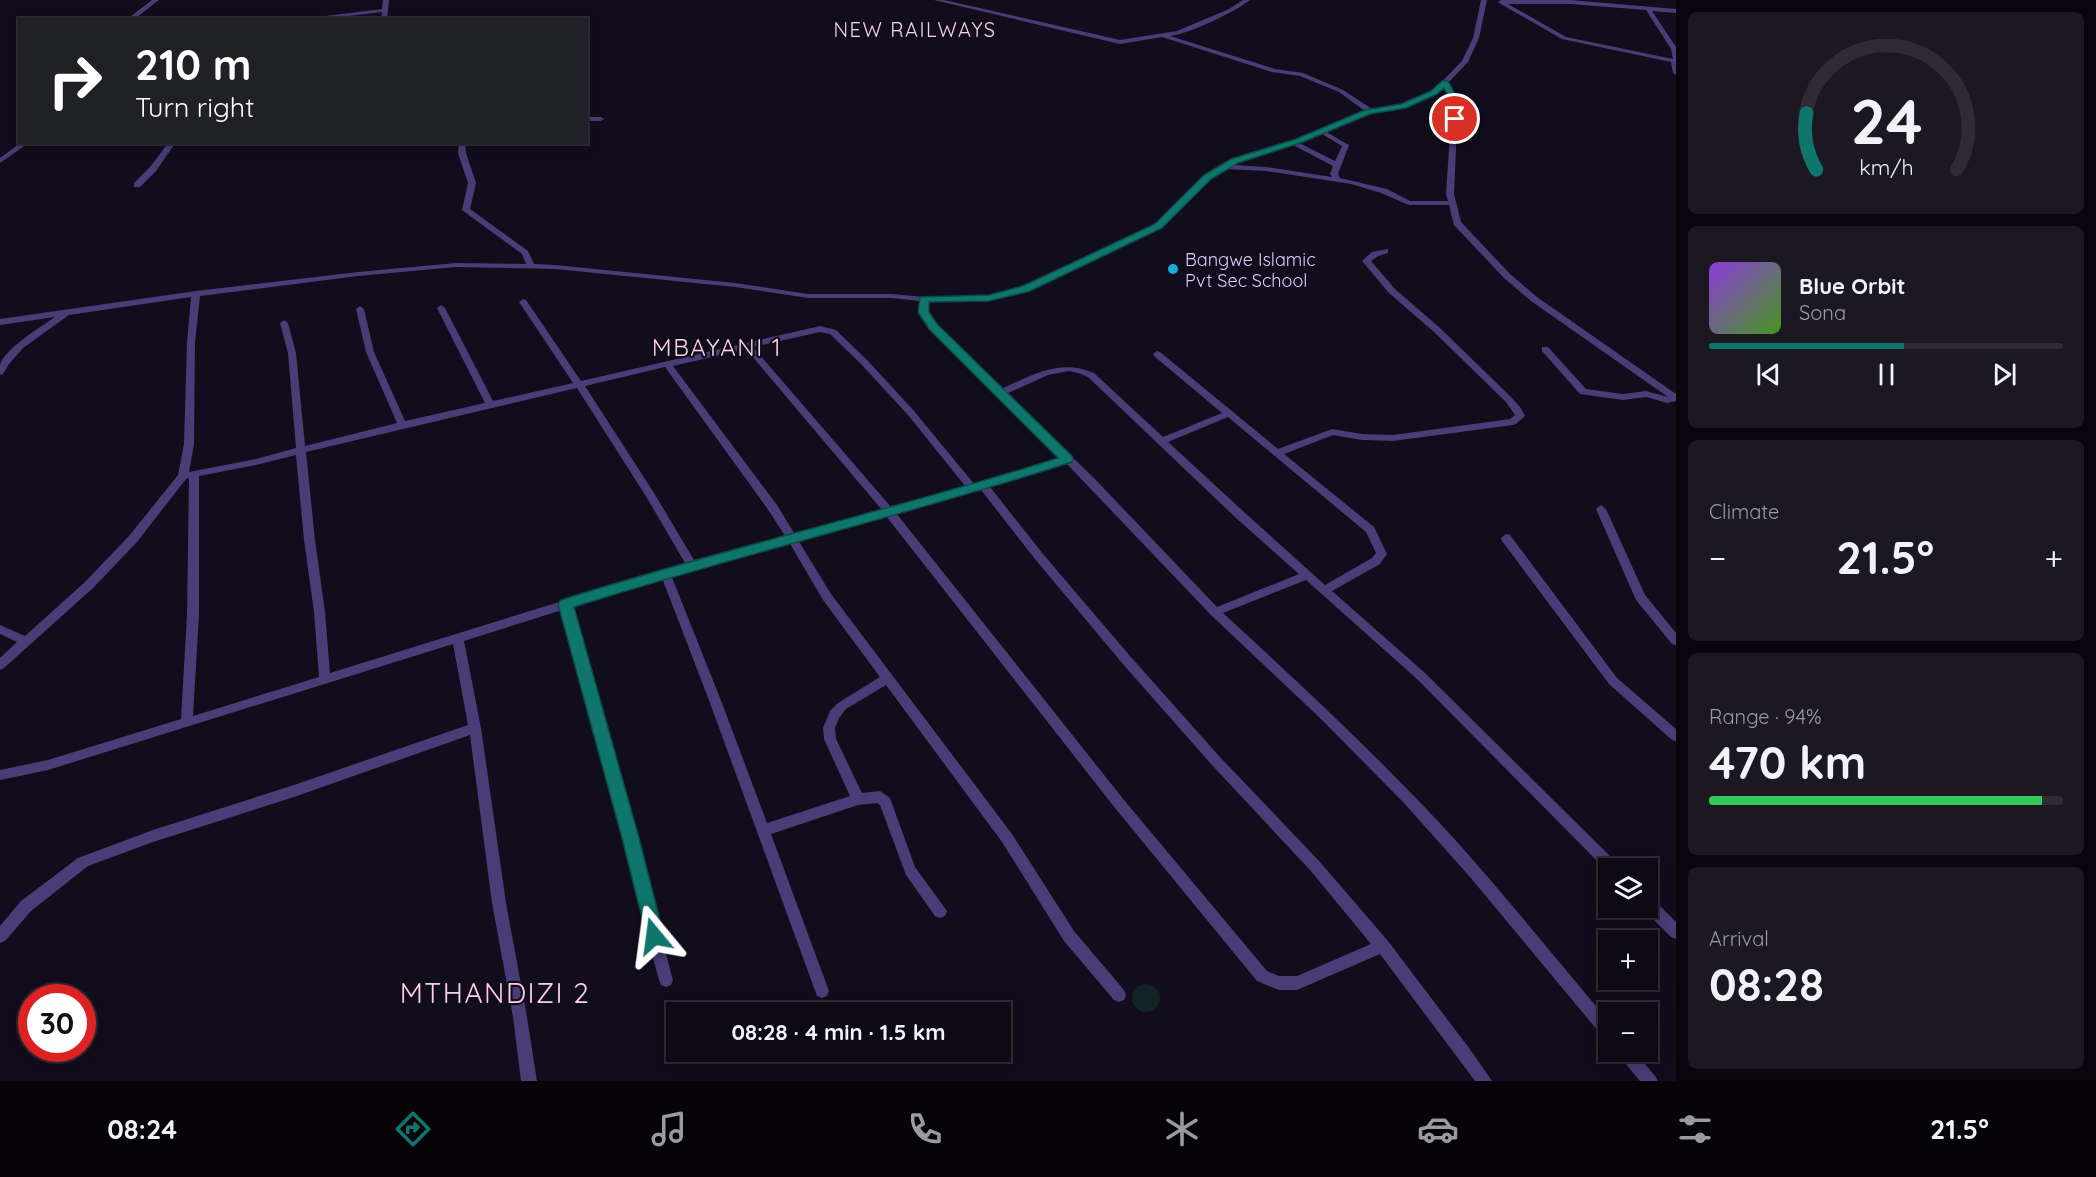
<!DOCTYPE html>
<meta charset="utf-8">
<style>
:root{--surface:#0e0a15;--page:#1c1822;--text:#f1f3f6;--muted:#9b9aa0;--line:#2e2b34;--accent:#0f766e}
body{margin:0;font-family:Quicksand,sans-serif;background:var(--page);color:var(--text);height:100vh;display:flex;flex-direction:column;font-size:22px;white-space:nowrap}
*{box-sizing:border-box;margin:0}
p{font-size:20px;color:var(--muted)}
.icon{flex:none;width:33px;height:33px;fill:none;stroke:currentColor;stroke-width:2;stroke-linecap:round;stroke-linejoin:round}
.map{position:relative;flex:1;overflow:hidden}
.details{display:flex;flex-direction:column;gap:12px;padding:12px;background:#08060c;width:420px}
.details>*{flex:none}
.guide{position:absolute;left:18px;top:18px;width:570px;height:126px;border-radius:0px;box-shadow:0 3px 15px #0003,0 0 0 2px var(--line);background:#202124;color:#fff;overflow:hidden}
.controls{position:absolute;left:1598px;top:858px;display:grid;gap:12px}
.controls a{display:grid;place-items:center;width:60px;height:60px;border-radius:0px;background:var(--surface);box-shadow:0 3px 15px #0003,0 0 0 2px var(--line);font-size:30px}
.speed{position:absolute;left:18px;top:984px;display:flex;gap:12px;font-size:30px;font-weight:700;text-align:center}
.speed>*{display:grid;place-content:center;width:78px;height:78px;border-radius:50%;background:var(--surface);box-shadow:0 3px 15px #0003,0 0 0 2px var(--line);line-height:1}
.speed .limit{border:9px solid #d22;background:#fff;color:#111}
.pin{position:absolute;display:grid;place-items:center;width:51px;height:51px;color:#fff;margin:-26px;border:3px solid #fff;border-radius:50%;box-shadow:0 2px 6px #0007}
.me{position:absolute;width:66px;margin:-33px;rotate:344deg;stroke-linejoin:round;filter:drop-shadow(0 0 4px #0008)}
.turn{display:flex;align-items:center;gap:21px;height:126px;padding:0 18px;font-size:27px}
.turn .icon{width:78px;height:78px;stroke-width:2.5}
.turn b{display:block;font-size:42px;line-height:51px}
.big{font-size:45px;font-weight:700;line-height:1.1}
.details .widget{flex:1;display:flex;flex-direction:column;justify-content:center;gap:9px;min-width:0;padding:0 21px;border-radius:9px;background:var(--page)}
.details .dial{align-items:center;gap:0}
.dial svg{height:156px;overflow:visible;fill:none;stroke:var(--line);stroke-width:7;stroke-linecap:round;text-anchor:middle}
.dial text{fill:var(--text);stroke:none}
.song{display:flex;align-items:center;gap:18px}
.cover{width:72px;height:72px;border-radius:9px;background:linear-gradient(135deg,hsl(270 70% 55%),hsl(100 70% 35%))}
.played{height:6px;border-radius:3px;background:linear-gradient(90deg,var(--accent) 55%,var(--line) 55%)}
.keys{display:flex;justify-content:space-around;direction:ltr}
.heat{display:flex;justify-content:space-between;align-items:center;font-size:33px;direction:ltr}
.charge{height:9px;border-radius:4px;background:linear-gradient(90deg,#34c759 94%,var(--line) 0)}
.trip{position:absolute;left:666px;top:1002px;width:345px;height:60px;border-radius:0px;background:var(--surface);box-shadow:0 3px 15px #0003,0 0 0 2px var(--line);font-weight:700;line-height:60px;text-align:center}
.tab-bar{display:flex;height:96px;justify-content:space-around;align-items:center;background:#060408;color:var(--muted)}
.tab-bar .icon{width:42px;height:42px}
.tab-bar .active{color:var(--accent)}
.tab-bar b{font-size:27px;color:var(--text)}
main{display:flex;flex:1;min-height:0}
.map>svg:first-child{display:block}
.green{fill:#112325}
.lines{fill:none;stroke-linecap:round;stroke-linejoin:round}
.minor{fill:#483d76;fill-rule:evenodd}
.route{fill:#0f766e;stroke:#0a4d48;stroke-width:1.5}
.poi-dot{fill:#17acdc;stroke:#120d1c;stroke-width:2}
.labels{text-anchor:middle;dominant-baseline:central;stroke-width:4.5;stroke-linejoin:round;paint-order:stroke}
.far-poi-label{font-size:18px;fill:#d9cefa;stroke:#120d1c;text-anchor:start}
.far-quarter-label{font-size:20px;letter-spacing:1.5px;fill:#fad0e4;stroke:#120d1c}
.quarter-label{font-size:24px;letter-spacing:1.5px;fill:#fad0e4;stroke:#120d1c}
.near-quarter-label{font-size:28px;letter-spacing:1.5px;fill:#fad0e4;stroke:#120d1c}
</style>
<main>
<div class="map">
<svg width="1676" height="1081" viewBox="0 0 1676 1081">
<rect width="100%" height="100%" fill="#120d1c"/>
<circle class="green" cx="1146" cy="998" r="14"/>
<g class="lines">
<g class="minor">
<path d="M152,0H159L133,20H126Z"/>
<path d="M383,0H389L387,20H381L382,12L316,20H293L382,9Z"/>
<path d="M934,0H944L1120,40L1177,31L1229,9L1243,0H1250C1233,13 1191,33 1170,36L1275,69L1303,73L1343,90L1372,109L1401,105L1432,92L1462,61L1473,38L1481,0H1487L1479,38L1468,62L1448,83L1458,104L1454,194L1461,222L1510,274L1537,297L1676,394V401L1667,403L1646,397L1623,400L1580,394L1542,351V347H1548L1586,389L1623,394L1646,391L1668,397L1531,301L1504,278L1454,225L1449,205H1409L1381,193L1351,184L1266,171L1226,169L1211,179L1167,223L1154,232L1013,296L989,300L928,301L930,316L959,349L1001,389C1033,375 1059,358 1094,373L1163,437L1222,413L1154,356L1153,354L1157,351L1160,352L1278,449L1332,429L1362,434L1393,435L1510,419L1515,415L1506,402L1434,332L1389,293L1362,261L1372,252L1388,249V253L1378,256L1371,261L1395,289L1440,328L1512,398L1520,407L1525,416L1516,424L1513,425L1393,441L1362,440L1333,435L1284,454L1374,527L1387,554L1380,564L1332,591L1425,673L1618,864L1619,868H1608V872L1417,679L1306,580L1223,613C1287,672 1351,731 1411,793C1481,864 1543,944 1608,1020V1039L1603,1037L1470,877L1403,802L1321,719L1211,615L1066,463L990,487L1043,554L1130,656L1219,756L1320,862L1388,941L1469,1048L1492,1081H1475L1380,954L1297,990H1279L1257,981L1115,808L886,516L798,540L831,594L1012,834L1074,931L1124,990L1126,995L1124,1000L1119,1002L1114,1000L1064,941L1002,842L886,685L846,709L839,718L835,728L836,739L862,793L880,791L890,798L915,867L947,911L945,916L940,918L935,916L906,875L880,805L877,803L858,805L771,834L829,991L827,996L822,998L817,996L710,703L662,578L572,606L638,838L651,899L673,980L671,985L666,987L661,985L659,980L637,899L624,838L562,610L464,641L481,728L506,903L527,1017L537,1081H521L513,1017L492,903L470,735L294,797L153,842L88,866L31,911L5,941L0,943V926L21,901L78,858L153,830L294,785L468,725L453,644L48,770L0,780V770L48,760L181,719L187,615L189,478L186,479L137,542L93,588L4,668L0,670V658L17,642L0,634V625L25,636L85,582L129,536L178,475L184,444L187,342L191,297L69,315L23,348L9,364L3,374L0,375C0,371 0,368 0,365C4,349 42,326 55,317L0,325V319L196,291L358,272L456,263L526,264L522,254L462,210L468,183L458,153L459,142H465L466,153L476,183L470,209L528,251L534,264L555,265L735,283L808,294H892L924,297L989,296L1008,292L1148,228L1161,219L1205,175L1232,159L1297,140L1365,111L1339,92L1300,76L1272,72L1162,37L1120,44ZM1444,87L1452,104L1446,194L1448,201H1410L1387,189L1340,178L1338,174L1349,145L1328,133V131L1369,114L1405,108L1436,94ZM1322,134L1342,146L1335,161L1299,143ZM1293,145L1333,166L1330,174L1332,177L1266,167L1233,165ZM456,267L555,269L735,287L808,298H892L920,301L922,316L953,353L1061,458L975,485L914,411L868,361L836,330L820,326L581,381L526,300L523,299L519,302L573,383L493,401L445,308L441,305L437,308L485,403L405,421L374,352L364,309L360,306L356,309L366,352L397,423L305,446L296,353L288,323L284,320L280,323L288,353L296,448L256,459L189,472L194,444L195,342L200,296L358,276ZM820,332L830,334L862,365L908,415L966,487L891,507L753,347ZM746,349L882,510L794,533L777,505L673,366ZM665,367L769,511L785,536L694,560L654,493L585,386ZM1069,371L1078,373L1088,377L1236,518L1299,574L1217,607L1093,477L1006,394L1048,375ZM577,388L647,498L685,563L330,673L325,612L315,540L306,452ZM1228,417L1366,532L1376,553L1372,558L1325,585L1244,512L1168,442ZM296,455L304,540L314,612L319,677L193,716L199,615V476L256,465ZM981,490L1035,559L1122,663L1211,764L1310,870L1371,944L1297,976H1279L1267,971L1124,800L896,513ZM789,542L823,600L880,677L838,703L830,711L823,728L824,739L850,796L767,823L722,703L671,575Z"/>
<path d="M1501,0H1570L1676,9V13L1652,11L1676,47V75L1673,73L1671,62L1562,39L1499,3L1498,2ZM1508,4H1570L1646,10L1671,49L1673,59L1566,37Z"/>
<path d="M586,117H601L604,119L601,121H586Z"/>
<path d="M22,142H30L0,163V158Z"/>
<path d="M169,142H176L156,171L140,187H134V183L150,167Z"/>
<path d="M1601,505L1606,509L1645,595L1676,633V645L1672,644L1636,600L1596,509Z"/>
<path d="M1506,534L1510,535L1617,678L1676,729V741L1672,740L1609,684L1502,541L1501,538Z"/>
<path d="M1647,897L1652,898L1676,922V939L1671,937L1642,908H1647Z"/>
<path d="M1617,1052H1635L1655,1076L1658,1081H1640L1620,1057Z"/>
</g>
</g>
<path class="route" d="M1442,81H1448L1458,100V121L1451,119L1450,100L1444,88L1437,94L1406,108L1370,114L1303,142L1238,163L1211,179L1162,228L1030,291L989,301L929,302V312L937,324L1072,456L1073,459L1072,462C907,515 739,555 574,607L639,838L664,936L661,942L654,945L648,942L622,838L558,604L561,600C725,548 894,510 1058,458L929,329L918,312L920,297L989,295L1023,286L1155,224L1204,175L1231,159L1296,139L1365,110L1401,104L1431,91Z"/>
<circle class="poi-dot" cx="1173" cy="269" r="6"/>
<g class="labels">
<g class="far-poi-label">
<text x="1185" y="259">Bangwe Islamic<tspan x="1185" dy="21">Pvt Sec School</tspan></text>
</g>
<g class="far-quarter-label">
<text x="915" y="29">NEW RAILWAYS</text>
</g>
<g class="quarter-label">
<text x="717" y="347">MBAYANI 1</text>
</g>
<g class="near-quarter-label">
<text x="495" y="992">MTHANDIZI 2</text>
</g>
</g>
</svg>
<div class="controls">
<a><svg class="icon" aria-label="layers" viewBox="0 0 24 24"><path d="M12 4l9 5-9 5-9-5zM3 14l9 5 9-5"/></svg></a>
<a>+</a>
<a>−</a>
</div>
<div class="speed"><div class="limit">30</div></div>
<div class="pin" style="left:1455px;top:119px;background:#d93025"><svg class="icon" aria-label="arrive" viewBox="0 0 24 24"><path d="M6 21V4h12l-3 4 3 4H6"/></svg></div>
<svg class="me" style="left:654px;top:936px" viewBox="-20 -20 40 40"><path d="M0-17L14 15 0 8-14 15z" fill="#0f766e" stroke="#fff" stroke-width="4"/></svg>
<div class="trip">08:28 · 4 min · 1.5 km</div>
<div class="guide">
<div class="turn"><svg class="icon" aria-label="right" viewBox="0 0 24 24"><path d="M7 20v-9h11M14 6l5 5-5 5"/></svg><div><b>210 m</b>Turn right</div></div>
</div>
</div>
<section class="details">
<div class="widget dial"><svg viewBox="0 0 100 80">
<path d="M14 69A42 42 0 1 1 86 69"/>
<path d="M14 69A42 42 0 0 1 9 40" stroke="#0f766e"/>
<text x="50" y="56" font-size="32" font-weight="700">24</text>
<text x="50" y="72" font-size="11">km/h</text>
</svg></div>
<div class="widget">
<div class="song"><i class="cover"></i><div><b>Blue Orbit</b><p>Sona</p></div></div>
<div class="played"></div>
<div class="keys"><svg class="icon" aria-label="previous" viewBox="0 0 24 24"><path d="M18 5L8 12l10 7zM5 5v14"/></svg><svg class="icon" aria-label="pause" viewBox="0 0 24 24"><path d="M8 5v14M16 5v14"/></svg><svg class="icon" aria-label="next" viewBox="0 0 24 24"><path d="M6 5l10 7-10 7zM19 5v14"/></svg></div>
</div>
<div class="widget"><p>Climate</p>
<div class="heat"><a>−</a><b class="big">21.5°</b><a>+</a></div>
</div>
<div class="widget"><p>Range · 94%</p><b class="big">470 km</b><div class="charge"></div></div>
<div class="widget"><p>Arrival</p><b class="big">08:28</b></div>
</section>
</main>
<nav class="tab-bar">
<b>08:24</b>
<svg class="icon active" aria-label="directions" viewBox="0 0 24 24"><path d="M12 3l9 9-9 9-9-9zM9 14v-3h6M13 9l2 2-2 2"/></svg>
<svg class="icon" aria-label="music" viewBox="0 0 24 24"><path d="M9 18V5l10-2v13"/><circle cx="6" cy="18" r="3"/><circle cx="16" cy="16" r="3"/></svg>
<svg class="icon" aria-label="phone" viewBox="0 0 24 24"><path d="M5 4h4l2 5-3 2q2 4 5 5l2-3 5 2v4C11 20 4 13 5 4z"/></svg>
<svg class="icon" aria-label="climate" viewBox="0 0 24 24"><path d="M12 3v18M4 7l16 10M4 17L20 7"/></svg>
<svg class="icon" aria-label="car" viewBox="0 0 24 24"><path d="M5 17H2v-5l4-1 3-4h7l3 4 3 1v5h-3M9 17h6M6 11h13"/><circle cx="7" cy="17" r="2"/><circle cx="17" cy="17" r="2"/></svg>
<svg class="icon" aria-label="filters" viewBox="0 0 24 24"><path d="M4 7h16M4 17h16"/><circle cx="9" cy="7" r="2"/><circle cx="15" cy="17" r="2"/></svg>
<b>21.5°</b>
</nav>
